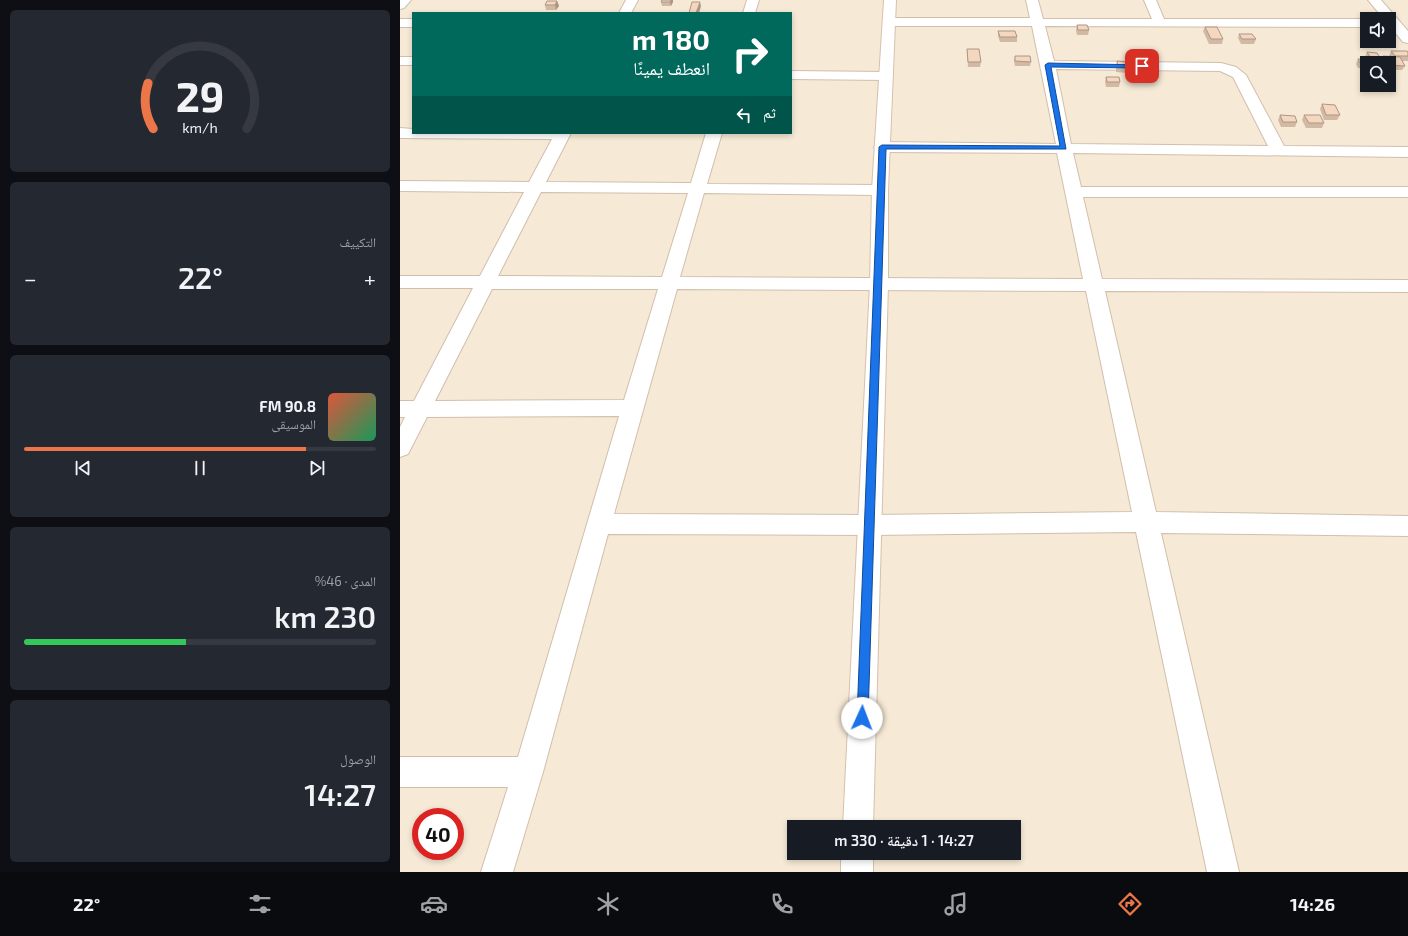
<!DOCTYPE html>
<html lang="ar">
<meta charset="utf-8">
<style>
:root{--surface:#171b24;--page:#242831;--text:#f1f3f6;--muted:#9ea1a6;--line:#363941;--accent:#ec7648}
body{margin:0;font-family:"Exo 2","Noto Naskh Arabic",sans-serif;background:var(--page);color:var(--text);direction:rtl;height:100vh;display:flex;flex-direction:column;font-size:15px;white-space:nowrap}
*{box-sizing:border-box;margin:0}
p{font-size:13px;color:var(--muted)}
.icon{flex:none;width:22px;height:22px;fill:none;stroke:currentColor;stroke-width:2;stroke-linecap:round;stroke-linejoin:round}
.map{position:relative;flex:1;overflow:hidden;direction:ltr}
.side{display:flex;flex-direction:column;gap:10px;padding:10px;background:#0d0f14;width:400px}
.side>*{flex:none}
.guide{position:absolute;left:12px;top:12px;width:380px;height:122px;border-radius:0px;box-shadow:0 2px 6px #0003;direction:rtl;background:#00695c;color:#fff;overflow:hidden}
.tools{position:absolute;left:960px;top:12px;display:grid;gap:8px}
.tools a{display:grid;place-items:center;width:36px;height:36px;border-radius:0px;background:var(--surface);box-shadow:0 2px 6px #0003;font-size:20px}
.speed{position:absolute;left:12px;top:808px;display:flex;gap:8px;font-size:20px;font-weight:700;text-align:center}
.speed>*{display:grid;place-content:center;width:52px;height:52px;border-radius:50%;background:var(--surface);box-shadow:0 2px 6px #0003;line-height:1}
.speed .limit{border:6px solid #d22;background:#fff;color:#111}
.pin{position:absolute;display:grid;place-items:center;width:34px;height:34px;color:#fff;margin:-17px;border-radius:8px;box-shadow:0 2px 6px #0006}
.me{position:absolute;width:44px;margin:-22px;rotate:2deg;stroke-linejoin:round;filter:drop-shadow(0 0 3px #0008)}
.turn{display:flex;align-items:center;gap:14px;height:84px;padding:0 16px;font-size:18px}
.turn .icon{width:52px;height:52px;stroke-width:2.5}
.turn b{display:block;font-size:28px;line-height:34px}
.then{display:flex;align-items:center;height:38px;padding:0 16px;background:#0003;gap:8px;font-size:15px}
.big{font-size:30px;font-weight:600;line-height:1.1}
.side .tile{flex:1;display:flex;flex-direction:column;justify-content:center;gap:6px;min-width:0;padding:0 14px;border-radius:6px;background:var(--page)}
.side .dial{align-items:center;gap:0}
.dial svg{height:104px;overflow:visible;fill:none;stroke:var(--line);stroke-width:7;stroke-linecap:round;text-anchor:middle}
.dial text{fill:var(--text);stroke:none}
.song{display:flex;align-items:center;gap:12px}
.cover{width:48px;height:48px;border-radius:6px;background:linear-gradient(135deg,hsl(10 70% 55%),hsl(150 70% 35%))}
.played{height:4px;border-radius:2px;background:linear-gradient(90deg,var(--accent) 80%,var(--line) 80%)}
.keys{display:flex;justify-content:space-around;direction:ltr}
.heat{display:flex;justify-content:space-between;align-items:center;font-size:22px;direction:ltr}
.charge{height:6px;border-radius:3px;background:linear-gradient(90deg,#34c759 46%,var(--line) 0)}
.trip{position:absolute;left:387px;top:820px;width:234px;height:40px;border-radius:0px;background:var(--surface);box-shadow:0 2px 6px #0003;font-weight:600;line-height:40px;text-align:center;direction:rtl}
.tab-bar{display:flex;height:64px;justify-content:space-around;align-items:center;background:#090b0e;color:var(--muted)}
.tab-bar .icon{width:28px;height:28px}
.tab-bar .current{color:var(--accent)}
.tab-bar b{font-size:18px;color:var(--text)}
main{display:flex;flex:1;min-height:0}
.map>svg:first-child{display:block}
.residential{fill:#f6e9d6;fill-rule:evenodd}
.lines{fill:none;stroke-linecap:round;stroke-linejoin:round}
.street-casing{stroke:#d1bfac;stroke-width:2}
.secondary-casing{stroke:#d6c1ac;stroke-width:2}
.street{fill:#fff;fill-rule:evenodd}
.secondary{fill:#fff;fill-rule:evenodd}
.wall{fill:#d2b9a3}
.shaded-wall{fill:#ab9685}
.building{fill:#f4d7be;stroke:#ab9685}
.route{fill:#1a73e8;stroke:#114b97}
</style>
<main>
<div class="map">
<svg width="1008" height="872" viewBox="0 0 1008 872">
<rect width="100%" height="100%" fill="#fdf6e8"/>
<path class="residential" d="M0,0H1008V872H0ZM13,13H391V133H13ZM967,19H989V41H967ZM967,63H989V85H967ZM21,817H55V851H21ZM394,827H614V853H394Z"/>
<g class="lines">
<g class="street-casing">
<g id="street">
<path d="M0,0H11L4,8L0,9Z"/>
<path d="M226,0H238L231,13H219Z"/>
<path d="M347,0H359L355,13H343Z"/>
<path d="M626,0H638L643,19H752L744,0H756L764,19H967V27L645,26L654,61L821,63L836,67L846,75L884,146L1008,147V157L673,153L681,187H1008V197H683L702,279L1008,280V292L705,291L756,512L1008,516V536L761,533L839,872H807L736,532L470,535L208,534L143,772L113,872H81L108,787H0V757H118L219,416L27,417L8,454L0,457V427L5,417H0V401H14L73,288H0V276H80L124,192L0,191V181L129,182L152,139L0,138V128L13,129V133H171L146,182L291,183L306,133H322L307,184L480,185L486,187L488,190L486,193L480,195L304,193L280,277L683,279L657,153L482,152L477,150L474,147L477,144L482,142L656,144L632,26H489L483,22L489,18H630ZM656,69L820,71L833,77L868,146L671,144ZM141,192L288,193L262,277L98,276ZM92,289H258L224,400L35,401ZM277,289L686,291L732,512L470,515L214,514Z"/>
<path d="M968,0H981L1008,31V43L1003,42L989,25V19H984Z"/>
<rect x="0" y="19" width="13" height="8"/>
<rect x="0" y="57" width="13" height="8"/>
<path d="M391,71L486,72L491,73L493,76L491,79L486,80L391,79Z"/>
</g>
</g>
<g class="secondary-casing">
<g id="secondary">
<path d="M484,0H496L488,190V284L473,827H443L470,284L472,190Z"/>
<rect x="441" y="853" width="32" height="19"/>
</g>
</g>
<use href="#street" class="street"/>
<use href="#secondary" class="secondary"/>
</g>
<g class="wall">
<path d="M157,1L159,6L156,10H146L145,5Z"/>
<path d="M261,2H273L271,6H262Z"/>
<path d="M677,25L689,30L688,35H677L676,30Z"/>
<path d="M805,27L823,39L822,44H809L803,31Z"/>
<path d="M598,31L617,37V42H600L598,36Z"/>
<path d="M839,34L856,39L854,44H841L838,38Z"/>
<path d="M567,49L581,62L580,67H568L567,54Z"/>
<path d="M991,51L1008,52V61H1002L1005,66L1002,70H989V63H967V69L958,68L956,64L958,59L967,60L965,57L967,52L981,59L980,60H981L983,56L990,57L989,56Z"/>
<path d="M615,56L631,62L630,66H615L614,61Z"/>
<path d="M717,61L729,68L728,73L716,72V66Z"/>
<path d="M706,77L720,82L719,87H706L705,82Z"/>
<path d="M922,104L940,115L937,120H924L920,109Z"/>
<path d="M880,115L897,122L895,127H881L878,120Z"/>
<path d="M904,115L924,123L922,128H906L902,120Z"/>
</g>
<g class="shaded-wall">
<path d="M271,0H273V2L271,6L270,2Z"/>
<path d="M157,1L159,6L156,10L155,5Z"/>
<path d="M300,2L301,6L299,13H296Z"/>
</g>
<g class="building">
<path d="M262,0H271L270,2H261Z"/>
<path d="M147,1H157L155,5H145Z"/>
<path d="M292,2H300L296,13H289Z"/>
<path d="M677,25H687L689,30H678Z"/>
<path d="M805,27H817L823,39H811Z"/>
<path d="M598,31H615L617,37H600Z"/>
<path d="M839,34H852L856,39H842Z"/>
<path d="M567,49H579L581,62H568Z"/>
<path d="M991,51H1007L1008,52V56H995Z"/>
<path d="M967,52L977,53L981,59L971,58Z"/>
<path d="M615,56H630L631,62L615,61Z"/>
<path d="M983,56L1000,57L1005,66L989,65V63H960L958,59L985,61Z"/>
<path d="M717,61L728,62L729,68L718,67Z"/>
<path d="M706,77H719L720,82H707Z"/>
<path d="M922,104L935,105L940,115H926Z"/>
<path d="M880,115L895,116L897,122H883Z"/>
<path d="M904,115H920L924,123H909Z"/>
</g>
<path class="route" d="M648,63L742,65L745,66L742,68L651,67L666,149H486L468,718L467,722L462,724L458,722L457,718L479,147L482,145L660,146L645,65Z"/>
</svg>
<div class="tools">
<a><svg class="icon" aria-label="sound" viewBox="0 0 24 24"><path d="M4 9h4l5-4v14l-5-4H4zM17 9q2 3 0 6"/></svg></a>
<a><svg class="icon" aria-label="search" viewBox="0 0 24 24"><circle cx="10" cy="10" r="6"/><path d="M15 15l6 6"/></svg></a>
</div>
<div class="speed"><div class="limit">40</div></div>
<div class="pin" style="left:742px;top:66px;background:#d93025"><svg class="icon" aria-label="arrive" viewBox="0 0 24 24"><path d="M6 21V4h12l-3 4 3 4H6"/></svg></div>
<svg class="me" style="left:462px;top:718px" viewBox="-20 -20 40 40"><circle r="19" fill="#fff"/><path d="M0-13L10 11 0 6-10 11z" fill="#1a73e8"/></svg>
<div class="trip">14:27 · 1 دقيقة · 330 m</div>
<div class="guide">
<div class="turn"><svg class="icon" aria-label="right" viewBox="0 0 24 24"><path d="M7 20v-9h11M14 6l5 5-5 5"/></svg><div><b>180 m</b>انعطف يمينًا</div></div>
<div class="then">ثم<svg class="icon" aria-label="left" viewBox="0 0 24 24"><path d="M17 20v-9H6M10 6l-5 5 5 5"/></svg></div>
</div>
</div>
<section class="side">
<div class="tile dial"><svg viewBox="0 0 100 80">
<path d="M14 69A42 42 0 1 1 86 69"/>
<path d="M14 69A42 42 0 0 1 10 34" stroke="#ec7648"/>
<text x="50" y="56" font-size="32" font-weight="700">29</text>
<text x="50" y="72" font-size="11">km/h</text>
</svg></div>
<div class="tile"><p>التكييف</p>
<div class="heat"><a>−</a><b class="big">22°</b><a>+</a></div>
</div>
<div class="tile">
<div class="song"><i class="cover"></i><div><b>90.8 FM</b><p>الموسيقى</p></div></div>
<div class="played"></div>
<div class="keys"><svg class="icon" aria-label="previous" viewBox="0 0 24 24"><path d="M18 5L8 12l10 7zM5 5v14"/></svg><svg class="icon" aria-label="pause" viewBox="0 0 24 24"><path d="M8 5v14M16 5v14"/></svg><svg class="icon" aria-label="next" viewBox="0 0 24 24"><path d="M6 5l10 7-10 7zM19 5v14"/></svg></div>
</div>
<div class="tile"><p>المدى · 46%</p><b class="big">230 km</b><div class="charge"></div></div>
<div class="tile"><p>الوصول</p><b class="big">14:27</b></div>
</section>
</main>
<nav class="tab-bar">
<b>14:26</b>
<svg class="icon current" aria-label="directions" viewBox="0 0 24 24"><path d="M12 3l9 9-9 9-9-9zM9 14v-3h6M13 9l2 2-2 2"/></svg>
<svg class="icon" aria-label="music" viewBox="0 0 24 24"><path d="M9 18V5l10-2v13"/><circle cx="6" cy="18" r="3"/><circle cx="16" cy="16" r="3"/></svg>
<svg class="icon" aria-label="phone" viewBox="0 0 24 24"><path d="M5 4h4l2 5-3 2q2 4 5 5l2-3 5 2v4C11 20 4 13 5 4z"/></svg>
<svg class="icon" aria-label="climate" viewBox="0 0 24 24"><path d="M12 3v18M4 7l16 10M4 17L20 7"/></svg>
<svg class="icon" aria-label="car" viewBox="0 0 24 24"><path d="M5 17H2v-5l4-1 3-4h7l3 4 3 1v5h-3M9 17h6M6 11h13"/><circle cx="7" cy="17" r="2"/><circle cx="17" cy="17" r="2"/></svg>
<svg class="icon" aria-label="filters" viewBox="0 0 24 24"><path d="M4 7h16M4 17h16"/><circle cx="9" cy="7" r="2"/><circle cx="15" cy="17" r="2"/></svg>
<b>22°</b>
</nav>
